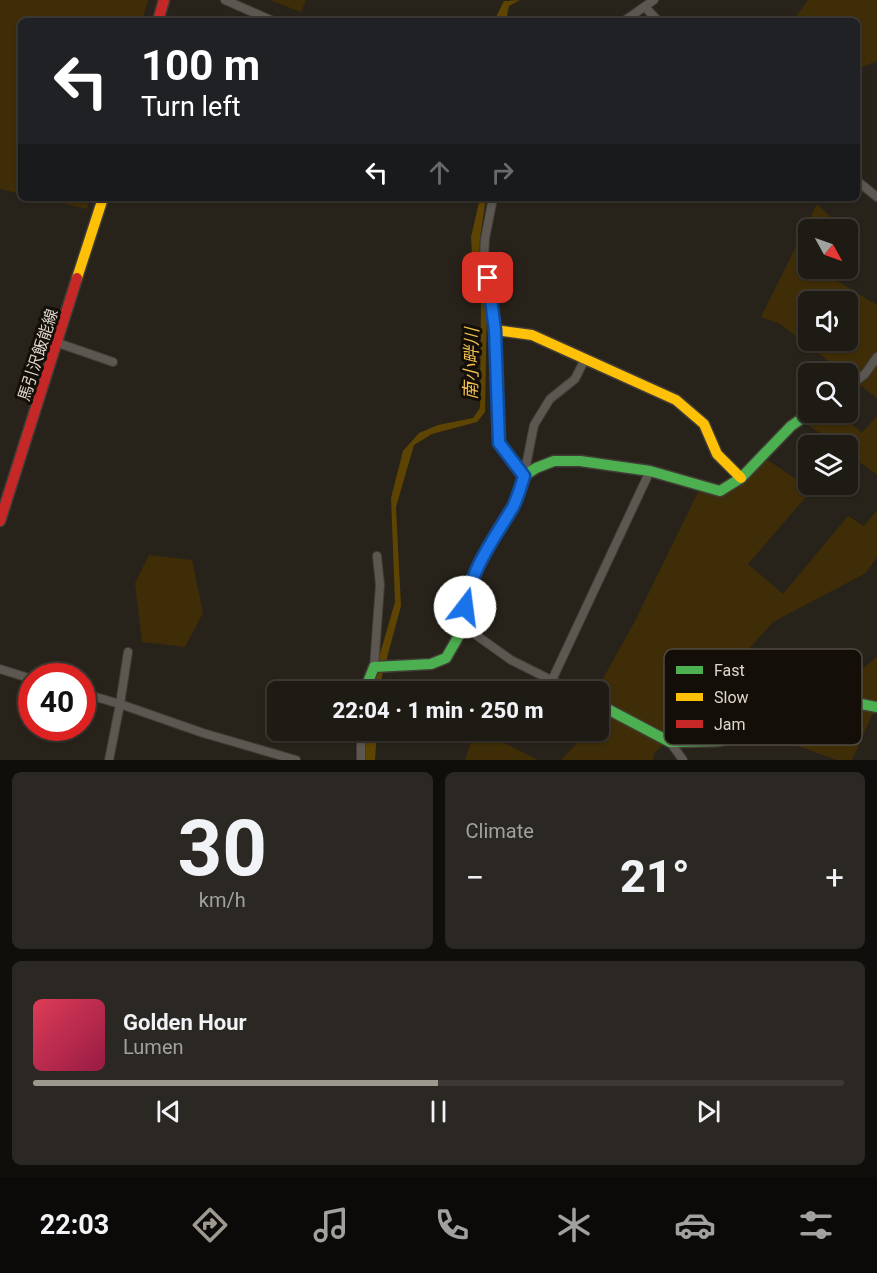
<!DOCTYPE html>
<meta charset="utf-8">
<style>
:root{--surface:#1e1a14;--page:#2b2722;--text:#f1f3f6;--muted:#a1a1a0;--line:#3c3834;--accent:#9e998f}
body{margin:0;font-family:Roboto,"Noto Sans JP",sans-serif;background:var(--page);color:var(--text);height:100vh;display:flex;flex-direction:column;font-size:22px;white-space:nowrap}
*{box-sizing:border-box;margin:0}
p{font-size:20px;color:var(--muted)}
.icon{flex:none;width:33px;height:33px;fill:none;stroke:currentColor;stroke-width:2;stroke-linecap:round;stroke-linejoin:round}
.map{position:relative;height:760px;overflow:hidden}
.side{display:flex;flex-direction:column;gap:12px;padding:12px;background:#100e0b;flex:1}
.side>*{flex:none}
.top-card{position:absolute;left:18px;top:18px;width:842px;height:183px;border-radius:9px;box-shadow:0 2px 4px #0004,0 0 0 2px var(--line);background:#202124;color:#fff;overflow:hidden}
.needle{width:39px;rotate:130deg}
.tools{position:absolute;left:798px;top:219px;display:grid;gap:12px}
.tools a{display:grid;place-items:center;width:60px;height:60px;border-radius:9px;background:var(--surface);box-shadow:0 2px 4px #0004,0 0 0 2px var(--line);font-size:30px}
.speed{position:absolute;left:18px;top:663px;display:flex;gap:12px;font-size:30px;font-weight:700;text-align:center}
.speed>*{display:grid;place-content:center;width:78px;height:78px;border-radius:50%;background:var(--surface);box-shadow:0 2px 4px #0004,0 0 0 2px var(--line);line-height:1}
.speed .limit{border:9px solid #d22;background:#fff;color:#111}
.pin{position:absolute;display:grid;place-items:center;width:51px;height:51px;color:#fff;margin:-26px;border-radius:12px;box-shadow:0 3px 9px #0006}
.me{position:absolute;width:66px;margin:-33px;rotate:15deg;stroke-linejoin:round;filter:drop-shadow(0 0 4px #0008)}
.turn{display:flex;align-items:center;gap:21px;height:126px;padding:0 24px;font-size:27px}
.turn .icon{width:78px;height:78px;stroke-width:2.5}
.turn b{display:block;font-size:42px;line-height:51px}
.lanes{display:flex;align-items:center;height:57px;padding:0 24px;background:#0003;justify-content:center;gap:30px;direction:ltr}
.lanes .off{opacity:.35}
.big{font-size:45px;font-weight:800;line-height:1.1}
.side .tile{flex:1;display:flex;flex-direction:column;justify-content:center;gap:9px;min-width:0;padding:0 21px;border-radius:9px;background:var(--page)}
.side .dial{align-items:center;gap:0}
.dial b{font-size:78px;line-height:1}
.song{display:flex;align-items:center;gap:18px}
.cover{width:72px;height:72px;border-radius:9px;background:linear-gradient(135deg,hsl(350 70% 55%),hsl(340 70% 35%))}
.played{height:6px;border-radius:3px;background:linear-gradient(90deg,var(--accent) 50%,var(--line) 50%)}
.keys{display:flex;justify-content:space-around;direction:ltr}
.heat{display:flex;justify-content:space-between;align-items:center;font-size:33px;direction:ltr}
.side .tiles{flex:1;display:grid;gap:12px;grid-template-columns:1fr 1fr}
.tile:last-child{grid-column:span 2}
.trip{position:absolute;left:267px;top:681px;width:342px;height:60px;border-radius:9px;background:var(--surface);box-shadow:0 2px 4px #0004,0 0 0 2px var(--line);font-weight:800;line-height:60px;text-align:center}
.tabs{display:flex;height:96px;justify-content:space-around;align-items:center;background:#0c0a08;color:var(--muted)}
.tabs .icon{width:42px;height:42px}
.tabs .selected{color:var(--accent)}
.tabs b{font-size:27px;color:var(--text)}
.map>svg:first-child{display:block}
.green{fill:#3e2d07;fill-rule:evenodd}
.water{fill:#5d4402}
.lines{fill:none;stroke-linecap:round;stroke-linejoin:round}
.street-casing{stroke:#413d36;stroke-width:10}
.fast-casing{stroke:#413d36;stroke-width:13}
.slow-casing{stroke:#413d36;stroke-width:13}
.jam-casing{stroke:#413d36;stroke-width:13}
.street{stroke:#5c5750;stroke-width:8}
.fast{stroke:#4caf50;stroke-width:10}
.slow{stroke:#ffc107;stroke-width:10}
.jam{stroke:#c62828;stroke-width:10}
.route-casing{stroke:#114b97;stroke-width:15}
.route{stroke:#1a73e8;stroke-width:10}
.labels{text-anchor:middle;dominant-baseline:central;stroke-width:6;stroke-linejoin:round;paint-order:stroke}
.street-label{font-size:16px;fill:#ded8ce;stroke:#130f08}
.water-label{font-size:18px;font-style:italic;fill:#f2be50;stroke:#130f08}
.key{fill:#130f08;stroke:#504b43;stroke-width:1.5}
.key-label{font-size:16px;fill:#ded8ce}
</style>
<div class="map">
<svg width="877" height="760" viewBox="0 0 877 760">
<rect width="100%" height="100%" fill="#28231a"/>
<g class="green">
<path d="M0,0H148L142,21H21V194L0,189Z"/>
<path d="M270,0H306L301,12Z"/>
<path d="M808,0H877V61L857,69L856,21H793Z"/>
<path d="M39,198H90L87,209Z"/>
<path d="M817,204L837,223L833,229L808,230V268L817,269L877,305V398L780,324L761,317ZM808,302H848V340H808Z"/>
<path d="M818,413H839L862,433L877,416V475L848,453V446L837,445L804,422Z"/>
<path d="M766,459L812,490L748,564L783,594L848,516L864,526L877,510V557L866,573L773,622L654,754L653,760H561L585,735L586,731L598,730V692L596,691L635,621L699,490L722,494Z"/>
<path d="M149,555L192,560L203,613L185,647L142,642L135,583Z"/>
<path d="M877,657V713L872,715L852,760H837L781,740L795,697L853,676Z"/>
<path d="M475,730L481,731L538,760H465Z"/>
</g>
<g class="water">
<path d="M520,0L509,6L506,21H494L504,1Z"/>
<path d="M480,198H486L480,238L479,270L487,304L485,412L477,422L432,434L414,445L396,507L401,606L378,691L369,692L395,602L391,498L403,451L419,433L438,425L473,418L480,408L481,303L473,273L471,237Z"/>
<path d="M367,731H377L375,760H365Z"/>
</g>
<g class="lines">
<g class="street-casing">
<g id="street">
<path d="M225,0L273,21"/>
<path d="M645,7L658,21"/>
<path d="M624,21L654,0"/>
<path d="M856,180L877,197"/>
<path d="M493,198L485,239L484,259L495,330L499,443L524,476"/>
<path d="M58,343L113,362"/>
<path d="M848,387L865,374L877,357"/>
<path d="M524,476L534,425L550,399L575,379L585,359"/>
<path d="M462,625L511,660L575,692"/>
<path d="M374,667L380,585L377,556"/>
<path d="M0,669L32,679"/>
<path d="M552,680L650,471"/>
<path d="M82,693L120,704L203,733L296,760"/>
<path d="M670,742L683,760"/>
<path d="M109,760L120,704L128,652"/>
<path d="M361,760V730"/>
</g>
</g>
<g class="fast-casing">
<g id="fast">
<path d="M364,692L374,667L431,664L446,658L457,639L462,625L468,588L485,552L514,504L524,476L536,468L554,461H580L650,471L720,491L741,478L791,426L811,412"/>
<path d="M598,704L670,742L718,741L746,735L795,701L826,697L877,707"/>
</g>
</g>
<g class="slow-casing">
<g id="slow">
<path d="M77,278L103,198"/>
<path d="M495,330L532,335L676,400L704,424L717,454L741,478"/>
</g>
</g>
<g class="jam-casing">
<g id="jam">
<path d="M158,21L164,0"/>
<path d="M0,521L77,278"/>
</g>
</g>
<use href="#street" class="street"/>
<use href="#fast" class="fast"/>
<use href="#slow" class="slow"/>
<use href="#jam" class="jam"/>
</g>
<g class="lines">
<g class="route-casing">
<path id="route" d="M465,607C471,569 494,539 513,507C518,497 521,486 524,476L499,443L495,330L488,278"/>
</g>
<use href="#route" class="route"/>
</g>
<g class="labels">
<g class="street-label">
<text transform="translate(38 355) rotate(-72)">馬引沢飯能線</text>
</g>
<g class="water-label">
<text transform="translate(471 364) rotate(-89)">南小畔川</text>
</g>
</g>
<rect x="664" y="649" width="198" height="96" rx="9" class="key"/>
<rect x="676" y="666" width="27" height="8" fill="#4caf50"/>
<rect x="676" y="693" width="27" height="8" fill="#ffc107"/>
<rect x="676" y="720" width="27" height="8" fill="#c62828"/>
<g class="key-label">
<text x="714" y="676">Fast</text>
<text x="714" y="703">Slow</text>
<text x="714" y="730">Jam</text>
</g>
</svg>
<div class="tools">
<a><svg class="needle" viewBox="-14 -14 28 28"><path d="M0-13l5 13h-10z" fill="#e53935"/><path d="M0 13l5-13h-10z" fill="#a1a1a0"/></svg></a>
<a><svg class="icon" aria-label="sound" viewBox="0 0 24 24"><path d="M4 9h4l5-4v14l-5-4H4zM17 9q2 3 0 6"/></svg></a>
<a><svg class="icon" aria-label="search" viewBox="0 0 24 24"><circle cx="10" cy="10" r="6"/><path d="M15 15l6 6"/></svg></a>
<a><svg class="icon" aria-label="layers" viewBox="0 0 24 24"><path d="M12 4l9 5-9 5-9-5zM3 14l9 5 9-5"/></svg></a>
</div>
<div class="speed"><div class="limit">40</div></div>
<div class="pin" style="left:488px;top:278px;background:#d93025"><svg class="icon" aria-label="arrive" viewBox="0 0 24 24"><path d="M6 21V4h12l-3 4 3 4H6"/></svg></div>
<svg class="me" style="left:465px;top:607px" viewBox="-20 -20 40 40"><circle r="19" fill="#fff"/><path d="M0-13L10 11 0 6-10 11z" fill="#1a73e8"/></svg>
<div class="trip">22:04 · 1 min · 250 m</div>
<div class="top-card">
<div class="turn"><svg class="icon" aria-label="left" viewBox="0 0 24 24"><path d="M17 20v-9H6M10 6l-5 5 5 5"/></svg><div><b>100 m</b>Turn left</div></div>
<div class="lanes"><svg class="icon" aria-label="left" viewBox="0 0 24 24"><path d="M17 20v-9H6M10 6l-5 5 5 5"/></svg><svg class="icon off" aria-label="ahead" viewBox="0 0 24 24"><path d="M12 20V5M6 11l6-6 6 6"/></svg><svg class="icon off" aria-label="right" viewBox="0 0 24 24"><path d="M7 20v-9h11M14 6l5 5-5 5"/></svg></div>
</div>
</div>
<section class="side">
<div class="tiles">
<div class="tile dial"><b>30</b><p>km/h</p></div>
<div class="tile"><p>Climate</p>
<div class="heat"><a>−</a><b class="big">21°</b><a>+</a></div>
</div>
<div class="tile">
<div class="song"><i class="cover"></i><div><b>Golden Hour</b><p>Lumen</p></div></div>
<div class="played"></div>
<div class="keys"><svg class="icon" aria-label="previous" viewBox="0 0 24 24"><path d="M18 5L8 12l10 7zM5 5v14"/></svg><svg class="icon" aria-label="pause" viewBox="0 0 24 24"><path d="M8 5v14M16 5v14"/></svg><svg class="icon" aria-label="next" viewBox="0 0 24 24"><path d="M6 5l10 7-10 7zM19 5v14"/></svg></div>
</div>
</div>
</section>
<nav class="tabs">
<b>22:03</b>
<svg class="icon selected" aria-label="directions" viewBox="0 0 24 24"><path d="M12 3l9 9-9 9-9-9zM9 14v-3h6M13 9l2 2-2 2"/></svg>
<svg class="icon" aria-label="music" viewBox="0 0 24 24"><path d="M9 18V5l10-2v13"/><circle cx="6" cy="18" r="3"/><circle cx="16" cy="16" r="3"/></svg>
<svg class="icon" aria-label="phone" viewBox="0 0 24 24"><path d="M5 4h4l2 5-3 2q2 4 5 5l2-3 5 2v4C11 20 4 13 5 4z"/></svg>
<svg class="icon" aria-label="climate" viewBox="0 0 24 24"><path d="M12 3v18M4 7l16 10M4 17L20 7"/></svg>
<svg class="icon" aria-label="car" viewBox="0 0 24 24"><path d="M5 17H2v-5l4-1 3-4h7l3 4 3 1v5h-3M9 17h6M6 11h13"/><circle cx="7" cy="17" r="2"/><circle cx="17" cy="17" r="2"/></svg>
<svg class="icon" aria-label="filters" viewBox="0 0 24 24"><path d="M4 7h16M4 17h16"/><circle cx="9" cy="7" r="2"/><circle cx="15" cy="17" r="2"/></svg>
</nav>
